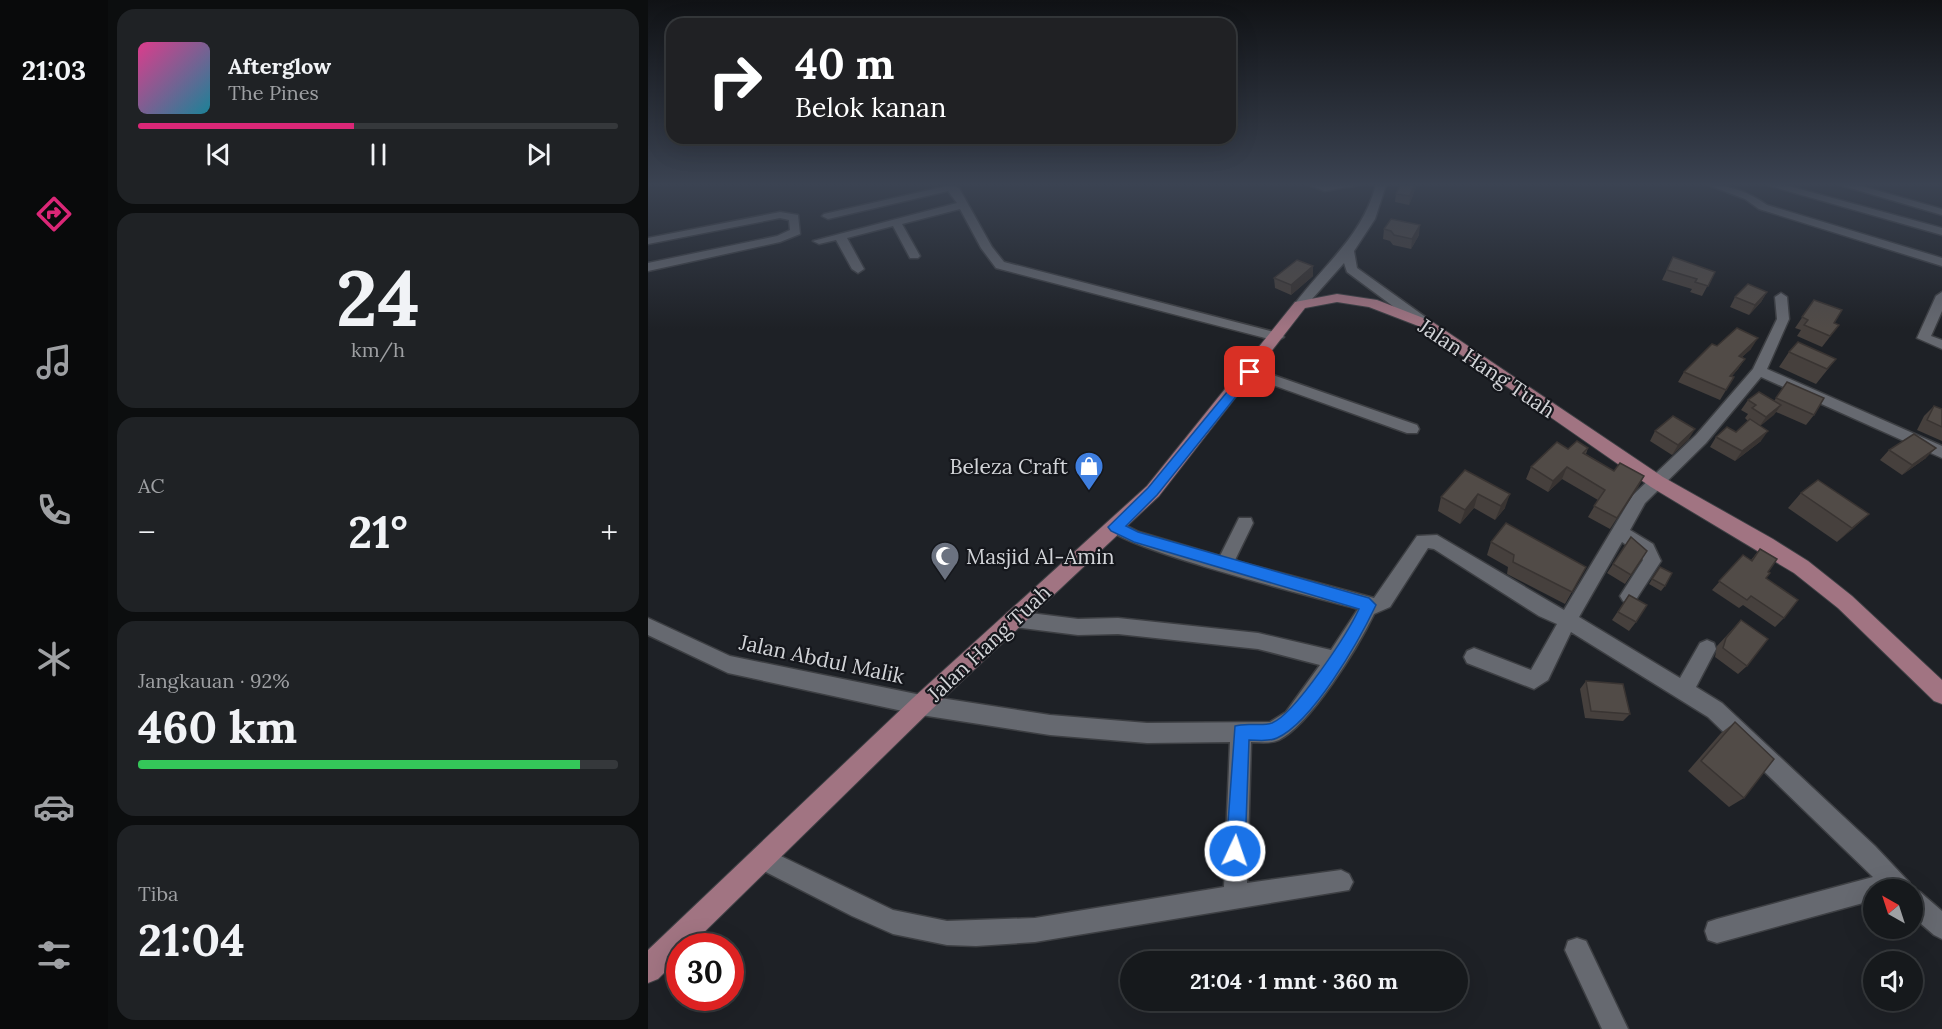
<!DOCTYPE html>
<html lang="id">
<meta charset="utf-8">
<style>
:root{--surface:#16191c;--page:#1f2225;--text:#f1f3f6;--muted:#9ea0a3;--line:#35383b;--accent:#db2777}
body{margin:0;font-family:Lora,serif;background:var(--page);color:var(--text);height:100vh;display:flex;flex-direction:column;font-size:22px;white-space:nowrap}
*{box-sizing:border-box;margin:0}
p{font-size:20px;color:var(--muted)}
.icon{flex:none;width:33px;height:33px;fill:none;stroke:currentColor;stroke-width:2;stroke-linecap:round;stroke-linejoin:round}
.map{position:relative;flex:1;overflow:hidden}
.panel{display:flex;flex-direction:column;gap:9px;padding:9px;background:#0c0e0f;width:540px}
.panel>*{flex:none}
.hud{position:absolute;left:18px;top:18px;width:570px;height:126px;border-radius:18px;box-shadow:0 6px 24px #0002,0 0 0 2px var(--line);background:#202124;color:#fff;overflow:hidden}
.needle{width:39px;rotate:321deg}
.tools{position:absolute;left:1215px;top:879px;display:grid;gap:12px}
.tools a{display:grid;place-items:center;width:60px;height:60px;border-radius:50%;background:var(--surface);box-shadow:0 6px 24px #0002,0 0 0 2px var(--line);font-size:30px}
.speed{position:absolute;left:18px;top:933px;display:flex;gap:12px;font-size:30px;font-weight:700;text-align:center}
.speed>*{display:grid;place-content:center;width:78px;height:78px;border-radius:50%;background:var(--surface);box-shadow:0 6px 24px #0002,0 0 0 2px var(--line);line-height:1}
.speed .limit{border:9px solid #d22;background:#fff;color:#111}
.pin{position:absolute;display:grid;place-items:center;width:51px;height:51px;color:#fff;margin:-26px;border-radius:12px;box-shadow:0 3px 9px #0006}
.me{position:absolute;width:66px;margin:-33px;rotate:3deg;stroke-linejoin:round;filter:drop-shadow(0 0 4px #0008)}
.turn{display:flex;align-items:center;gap:21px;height:126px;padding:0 30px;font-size:27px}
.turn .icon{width:78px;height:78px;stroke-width:2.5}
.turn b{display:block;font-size:42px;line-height:51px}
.big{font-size:45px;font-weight:700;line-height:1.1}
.panel .tile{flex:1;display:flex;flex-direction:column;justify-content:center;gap:9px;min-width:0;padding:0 21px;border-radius:18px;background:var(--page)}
.panel .dial{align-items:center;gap:0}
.dial b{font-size:78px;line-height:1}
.song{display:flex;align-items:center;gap:18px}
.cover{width:72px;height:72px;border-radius:9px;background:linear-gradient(135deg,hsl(330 70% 55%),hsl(190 70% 35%))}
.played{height:6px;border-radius:3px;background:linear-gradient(90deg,var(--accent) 45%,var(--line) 45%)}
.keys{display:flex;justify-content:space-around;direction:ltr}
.heat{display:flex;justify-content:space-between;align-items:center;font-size:33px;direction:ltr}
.charge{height:9px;border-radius:4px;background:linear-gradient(90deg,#34c759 92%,var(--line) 0)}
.trip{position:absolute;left:472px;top:951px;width:348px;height:60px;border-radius:30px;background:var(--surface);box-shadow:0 6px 24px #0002,0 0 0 2px var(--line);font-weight:700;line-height:60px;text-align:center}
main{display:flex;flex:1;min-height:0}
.menu{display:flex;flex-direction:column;width:108px;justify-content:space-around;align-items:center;background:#090a0b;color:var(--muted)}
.menu .icon{width:42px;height:42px}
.menu .current{color:var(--accent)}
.menu b{font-size:27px;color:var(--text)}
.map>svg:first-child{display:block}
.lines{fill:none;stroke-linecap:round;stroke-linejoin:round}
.minor-casing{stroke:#3d3f43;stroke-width:3}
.major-casing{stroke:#3d3f43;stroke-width:2}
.minor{fill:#666970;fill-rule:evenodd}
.major{fill:#a17482;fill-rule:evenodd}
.wall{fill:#46403d}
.shaded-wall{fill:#393432}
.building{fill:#514b47;stroke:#393432;stroke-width:1.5}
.route{fill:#1a73e8;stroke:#114b97;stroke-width:1.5}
.labels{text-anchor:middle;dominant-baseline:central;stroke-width:4.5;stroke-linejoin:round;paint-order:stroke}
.street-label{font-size:21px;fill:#d2d4d8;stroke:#15171c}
.poi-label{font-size:21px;fill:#d2d4d8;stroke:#15171c;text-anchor:end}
</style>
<main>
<nav class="menu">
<b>21:03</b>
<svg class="icon current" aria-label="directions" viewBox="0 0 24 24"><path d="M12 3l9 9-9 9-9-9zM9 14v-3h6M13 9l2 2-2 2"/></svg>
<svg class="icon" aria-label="music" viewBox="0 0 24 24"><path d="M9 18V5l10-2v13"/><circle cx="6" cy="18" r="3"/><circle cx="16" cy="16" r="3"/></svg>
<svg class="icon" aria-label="phone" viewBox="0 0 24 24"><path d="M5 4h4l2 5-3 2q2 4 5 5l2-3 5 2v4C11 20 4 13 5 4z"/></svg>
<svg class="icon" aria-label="climate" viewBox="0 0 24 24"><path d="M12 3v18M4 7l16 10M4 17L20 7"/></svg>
<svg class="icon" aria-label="car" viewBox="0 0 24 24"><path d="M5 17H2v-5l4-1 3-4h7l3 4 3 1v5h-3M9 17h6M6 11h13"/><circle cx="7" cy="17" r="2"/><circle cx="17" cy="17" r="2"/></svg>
<svg class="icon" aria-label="filters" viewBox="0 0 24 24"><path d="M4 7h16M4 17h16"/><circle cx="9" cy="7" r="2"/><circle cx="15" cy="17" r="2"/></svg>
</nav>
<section class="panel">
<div class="tile">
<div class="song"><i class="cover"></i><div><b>Afterglow</b><p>The Pines</p></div></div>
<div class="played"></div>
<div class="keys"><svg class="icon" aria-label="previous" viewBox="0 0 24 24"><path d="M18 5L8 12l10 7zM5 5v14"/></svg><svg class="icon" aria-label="pause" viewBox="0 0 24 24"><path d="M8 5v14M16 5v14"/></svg><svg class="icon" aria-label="next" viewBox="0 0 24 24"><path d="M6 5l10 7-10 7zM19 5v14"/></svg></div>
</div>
<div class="tile dial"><b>24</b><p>km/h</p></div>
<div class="tile"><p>AC</p>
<div class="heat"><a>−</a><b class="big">21°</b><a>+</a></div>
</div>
<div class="tile"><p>Jangkauan · 92%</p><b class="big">460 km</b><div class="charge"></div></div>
<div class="tile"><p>Tiba</p><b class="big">21:04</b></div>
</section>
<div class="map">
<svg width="1294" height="1029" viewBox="0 0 1294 1029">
<rect width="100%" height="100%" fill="#1e2126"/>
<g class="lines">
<g class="minor-casing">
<g id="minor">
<path d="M303,185L311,188L344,247L356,262L634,334L636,337L629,341L348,268L333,248L312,209L254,224L272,256L270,258H262L245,226L199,238L216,269L210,273L204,269L188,240L171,244L165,241L309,203L300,191L180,219L174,216L176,214Z"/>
<path d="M660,185H711L677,191Z"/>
<path d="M728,185H738L727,219L706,251L709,268L783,321V327H773L699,272L696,263L656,308L652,309L646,305C676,264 714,237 728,185Z"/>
<path d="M1060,185C1082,185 1101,192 1119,205L1294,258V266L1111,209L1097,199Z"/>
<path d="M1119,185H1137L1294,228V235Z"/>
<path d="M1192,185H1210L1294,209V215Z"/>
<path d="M132,212L150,215L152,234L132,242L0,271V263L129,236L142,230L141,220L132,218L0,244V238Z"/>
<path d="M1294,292V311L1283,336L1294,340V349L1269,338L1288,296Z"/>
<path d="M1133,293L1139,297L1141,319L1119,369L1294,446V458L1113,377L1058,443L997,503L982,530L1005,544L1013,561L987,601L981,604L975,601L972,596L995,560L992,554L974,542L931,617L1032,678L1052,643L1059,640L1066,643L1068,649L1048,687L1074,703L1227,846L1261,882L1264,888L1272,892L1294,911V939L1286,935L1264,916V890H1226V900L1069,943L1060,940L1057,931L1060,922L1069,919L1225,877L1060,717L923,632L900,680L886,689L819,663L816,657L819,651L826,648L883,670L909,624L891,616L786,549L780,548L742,607L726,614C710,647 663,724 631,740C622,744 612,742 603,742L599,883L693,870L701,874L705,882L701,890L387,942L328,946L299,945L245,934L204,916L106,866L103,858L106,850L114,847L245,910L299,921L387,918L576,887L582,742L499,743L402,735L273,715L80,673L0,635V618L82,656L273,695L402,715L499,723L622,722L638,712L672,665L610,649L470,634L430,635L366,627L359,625L357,619L359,613L366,611L430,619L470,618L610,633L683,650L710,609C674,599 470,548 459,527L461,522L467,520L491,532L572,556L591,518H603L605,523L587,560L592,562L726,598L769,536L789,535L916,610L985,495L1048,435L1105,369L1129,319L1127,297Z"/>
<path d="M602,367L769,425L771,429L769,433H759L597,375V369Z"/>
<path d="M929,938L938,941L980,1029H954L917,950L920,941Z"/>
</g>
</g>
<g class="major-casing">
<path id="major" d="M689,294L729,300L783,321L1015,477L1125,539L1160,561L1204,596L1294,680V704L1286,701L1190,608L1146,573L1003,487L773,327L721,307L689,302L657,308L511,496L281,712L42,946H32V957L10,979L0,983V950L265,698L499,486L647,302Z"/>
</g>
<use href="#minor" class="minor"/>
<use href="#major" class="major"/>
</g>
<g class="wall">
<path d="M768,187L761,205L747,202L748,194Z"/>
<path d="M736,229L771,235L763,249L745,245L742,241L735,239Z"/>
<path d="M1025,257L1067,272L1054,296L1042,292L1044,289L1014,280Z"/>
<path d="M665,266V276L643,295L627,288L626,278Z"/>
<path d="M1119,292L1113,302L1101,315L1082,307L1087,297Z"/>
<path d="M1166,300L1186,323L1191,325L1174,347L1149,336L1153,330L1147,328Z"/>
<path d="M1069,346L1103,349L1094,357L1097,359L1090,369L1084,376L1086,377L1072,400L1030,382L1036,372Z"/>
<path d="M1141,352L1188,359L1168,384L1131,367Z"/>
<path d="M1139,382L1166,415L1158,425L1128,412L1112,426L1113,441L1087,461L1062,447L1068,437L1088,432L1100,421L1097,418L1100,414L1093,410L1100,400L1126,401Z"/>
<path d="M1286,406L1294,409V441L1269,430L1276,416Z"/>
<path d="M1007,431L1041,439L1024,455L1002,441Z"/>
<path d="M940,448L938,454L966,471L996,476L962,529L940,517L950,500L914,479L900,492L878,479L883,467L920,449Z"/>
<path d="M1241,450L1278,458L1254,475L1232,460Z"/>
<path d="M817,470L857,508L847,520L826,508L812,524L790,511L793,497Z"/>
<path d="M1153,493L1221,514L1189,542L1140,508Z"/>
<path d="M983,537L999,551L977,584L959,573Z"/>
<path d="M843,542L938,567L917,604L859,574L860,567L839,555Z"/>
<path d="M1112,549L1120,572L1118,578L1136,618L1127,627L1095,605L1091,608L1064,590L1095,555L1103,560Z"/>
<path d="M1012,567L1017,586L1013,591L1001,584Z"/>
<path d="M981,595L988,622L981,631L964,620Z"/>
<path d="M1093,620L1099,666L1090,674L1067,657L1069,646Z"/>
<path d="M938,681L982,714L975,721L937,718L932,689Z"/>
<path d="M1087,722L1096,798L1081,807L1040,771L1073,733Z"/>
</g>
<g class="shaded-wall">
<path d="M766,185H768V187L761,205L762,196Z"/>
<path d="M772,225L771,235L763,249L764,239Z"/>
<path d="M665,266V276L643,295V285Z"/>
<path d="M1119,292L1113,302L1101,315L1107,305Z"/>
<path d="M1110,338L1103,349L1084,366L1091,356Z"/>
<path d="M1097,359L1090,369L1076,386L1082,376Z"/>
<path d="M1133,405L1126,415L1111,427L1118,417Z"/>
<path d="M1047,429L1041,439L1024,455L1030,445Z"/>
<path d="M1120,431L1113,441L1087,461L1094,451Z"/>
<path d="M1288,448L1278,458L1254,475L1264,465Z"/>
<path d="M919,467L914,479L900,492L905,481Z"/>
<path d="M996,476L990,488L962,529L969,518Z"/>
<path d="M830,494L826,508L812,524L817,510Z"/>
<path d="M862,494L857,508L847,520L853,506Z"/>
<path d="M1221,514L1206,528L1189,542L1204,528Z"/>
</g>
<g class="building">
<path d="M752,185H766L762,196L748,194Z"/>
<path d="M743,219L772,225L764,239L746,235L743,231L736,229Z"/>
<path d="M1025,257L1067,272L1060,286L1047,282L1049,279L1019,270Z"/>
<path d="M649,260L665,266L643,285L626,278Z"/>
<path d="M1100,284L1119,292L1107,305L1087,297Z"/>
<path d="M1166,300L1194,310L1186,323L1191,325L1182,336L1156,325L1160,320L1154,317Z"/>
<path d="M1089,328L1110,338L1091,356L1097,359L1082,376L1086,377L1078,390L1036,372L1064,344L1069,346Z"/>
<path d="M1150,342L1188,359L1179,369L1141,352Z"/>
<path d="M1139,382L1176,398L1166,415L1128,398Z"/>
<path d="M1111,392L1133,405L1118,417L1104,408L1108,405L1100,400Z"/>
<path d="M1286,406L1294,409V427L1279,420Z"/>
<path d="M1025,416L1047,429L1030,445L1007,431Z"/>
<path d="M1102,419L1120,431L1094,451L1068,437L1079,427L1088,432Z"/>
<path d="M1266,434L1288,448L1264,465L1241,450Z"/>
<path d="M929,441L940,448L935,453L966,471L972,463L996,476L969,518L946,506L957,490L919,467L905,481L883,467L909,442L920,449Z"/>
<path d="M817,470L862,494L853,506L830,494L817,510L793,497Z"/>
<path d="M1170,480L1221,514L1204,528L1153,493Z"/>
<path d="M858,523L938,567L924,592L865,562L866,555L843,542Z"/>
<path d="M983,537L999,551L983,575L965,564Z"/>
<path d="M1112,549L1129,559L1120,572L1122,573L1118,578L1150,600L1136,618L1103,596L1099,600L1071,581L1095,555L1104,561Z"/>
<path d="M1012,567L1024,573L1017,586L1004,579Z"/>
<path d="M981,595L999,605L988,622L970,612Z"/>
<path d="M1093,620L1120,639L1099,666L1075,648L1078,638Z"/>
<path d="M938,681L975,684L982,714L943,711Z"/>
<path d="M1087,722L1126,759L1096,798L1053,761Z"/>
</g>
<linearGradient id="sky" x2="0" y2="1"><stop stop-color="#101215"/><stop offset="0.56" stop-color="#3b4352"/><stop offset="1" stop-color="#3b4352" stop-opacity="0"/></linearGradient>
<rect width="1294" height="329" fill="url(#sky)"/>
<path class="route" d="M602,368L607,372L606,374L509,495L478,526L490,532L721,598L728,605C711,641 665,722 629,738C621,742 610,740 601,740L597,851L594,857L587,860L581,857L578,851L587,726C599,722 613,727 624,723C647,714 700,633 711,609L486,542L463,531L460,527L500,488L598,369Z"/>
<defs>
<g id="shop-pin" transform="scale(1.5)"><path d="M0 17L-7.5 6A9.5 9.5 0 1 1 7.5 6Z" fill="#3f7fe0" stroke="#15171c"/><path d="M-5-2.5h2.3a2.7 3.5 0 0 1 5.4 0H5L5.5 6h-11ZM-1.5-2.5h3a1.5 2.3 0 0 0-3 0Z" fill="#fff"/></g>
<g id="mosque-pin" transform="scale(1.5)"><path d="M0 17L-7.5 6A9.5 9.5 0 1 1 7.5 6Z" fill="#6b7280" stroke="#15171c"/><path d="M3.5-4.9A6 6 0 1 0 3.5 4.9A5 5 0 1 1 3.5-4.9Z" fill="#fff"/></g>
</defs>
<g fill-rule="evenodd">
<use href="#shop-pin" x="441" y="466"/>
<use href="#mosque-pin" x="297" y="556"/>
</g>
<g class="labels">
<g class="street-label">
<text transform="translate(839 368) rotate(34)">Jalan Hang Tuah</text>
<text transform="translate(341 643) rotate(-43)">Jalan Hang Tuah</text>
<text transform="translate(174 659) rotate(12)">Jalan Abdul Malik</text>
</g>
<g class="poi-label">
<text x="420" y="466">Beleza Craft</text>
<text x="318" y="556" text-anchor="start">Masjid Al-Amin</text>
</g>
</g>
</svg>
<div class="tools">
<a><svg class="needle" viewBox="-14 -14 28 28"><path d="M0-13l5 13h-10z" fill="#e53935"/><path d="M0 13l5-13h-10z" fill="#9ea0a3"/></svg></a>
<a><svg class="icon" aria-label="sound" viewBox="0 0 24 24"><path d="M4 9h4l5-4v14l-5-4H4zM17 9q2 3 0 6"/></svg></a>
</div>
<div class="speed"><div class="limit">30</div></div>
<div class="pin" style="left:602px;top:372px;background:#d93025"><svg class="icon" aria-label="arrive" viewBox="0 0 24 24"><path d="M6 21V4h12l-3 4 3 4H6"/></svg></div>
<svg class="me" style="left:587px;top:851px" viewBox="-20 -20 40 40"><circle r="17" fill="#1a73e8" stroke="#fff" stroke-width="3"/><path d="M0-11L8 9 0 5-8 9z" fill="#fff"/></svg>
<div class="trip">21:04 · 1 mnt · 360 m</div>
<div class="hud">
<div class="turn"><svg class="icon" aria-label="right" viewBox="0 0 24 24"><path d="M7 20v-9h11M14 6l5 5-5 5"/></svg><div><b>40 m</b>Belok kanan</div></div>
</div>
</div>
</main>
